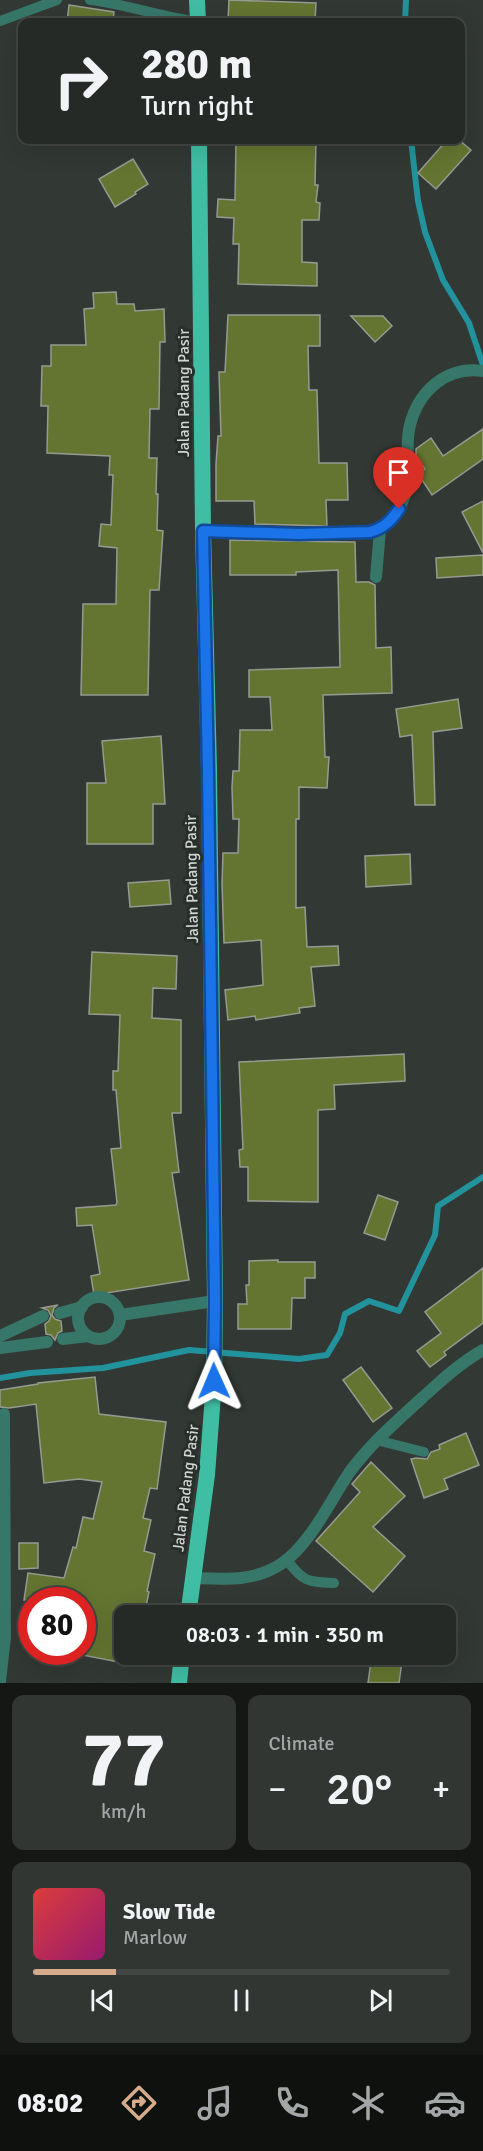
<!DOCTYPE html>
<meta charset="utf-8">
<style>
:root{--surface:#262a26;--page:#323632;--text:#f1f3f6;--muted:#a4a7a7;--line:#424643;--accent:#d6ab8b}
body{margin:0;font-family:Signika,sans-serif;background:var(--page);color:var(--text);height:100vh;display:flex;flex-direction:column;font-size:22px;white-space:nowrap}
*{box-sizing:border-box;margin:0}
p{font-size:20px;color:var(--muted)}
.icon{flex:none;width:33px;height:33px;fill:none;stroke:currentColor;stroke-width:2;stroke-linecap:round;stroke-linejoin:round}
.map{position:relative;height:1683px;overflow:hidden}
.drawer{display:flex;flex-direction:column;gap:12px;padding:12px;background:#151715;flex:1}
.drawer>*{flex:none}
.top-card{position:absolute;left:18px;top:18px;width:447px;height:126px;border-radius:12px;box-shadow:0 6px 24px #0002,0 0 0 2px var(--line);background:#262a26;color:var(--text);overflow:hidden}
.speed{position:absolute;left:18px;top:1587px;display:flex;gap:12px;font-size:30px;font-weight:700;text-align:center}
.speed>*{display:grid;place-content:center;width:78px;height:78px;border-radius:50%;background:var(--surface);box-shadow:0 6px 24px #0002,0 0 0 2px var(--line);line-height:1}
.speed .limit{border:9px solid #d22;background:#fff;color:#111}
.pin{position:absolute;display:grid;place-items:center;width:51px;height:51px;color:#fff;margin:-62px -26px;border-radius:50% 50% 50% 0;rotate:-45deg;box-shadow:0 0 6px #0007}
.pin .icon{rotate:45deg}
.me{position:absolute;width:66px;margin:-33px;rotate:359deg;stroke-linejoin:round;filter:drop-shadow(0 0 4px #0008)}
.turn{display:flex;align-items:center;gap:21px;height:126px;padding:0 24px;font-size:27px}
.turn .icon{width:78px;height:78px;stroke-width:2.5}
.turn b{display:block;font-size:42px;line-height:51px}
.big{font-size:45px;font-weight:600;line-height:1.1}
.drawer .card{flex:1;display:flex;flex-direction:column;justify-content:center;gap:9px;min-width:0;padding:0 21px;border-radius:12px;background:var(--page)}
.drawer .dial{align-items:center;gap:0}
.dial b{font-size:78px;line-height:1}
.song{display:flex;align-items:center;gap:18px}
.cover{width:72px;height:72px;border-radius:9px;background:linear-gradient(135deg,hsl(0 70% 55%),hsl(320 70% 35%))}
.played{height:6px;border-radius:3px;background:linear-gradient(90deg,var(--accent) 20%,var(--line) 20%)}
.keys{display:flex;justify-content:space-around;direction:ltr}
.heat{display:flex;justify-content:space-between;align-items:center;font-size:33px;direction:ltr}
.drawer .tiles{flex:1;display:grid;gap:12px;grid-template-columns:1fr 1fr}
.card:last-child{grid-column:span 2}
.trip{position:absolute;left:114px;top:1605px;width:342px;height:60px;border-radius:12px;background:var(--surface);box-shadow:0 6px 24px #0002,0 0 0 2px var(--line);font-weight:600;line-height:60px;text-align:center}
.dock{display:flex;height:96px;justify-content:space-around;align-items:center;background:#0f110f;color:var(--muted)}
.dock .icon{width:42px;height:42px}
.dock .active{color:var(--accent)}
.dock b{font-size:27px;color:var(--text)}
.map>svg:first-child{display:block}
.lines{fill:none;stroke-linecap:round;stroke-linejoin:round}
.stream{stroke:#22939d;stroke-width:6}
.building{fill:#637531;stroke:#979a92;stroke-width:1.5}
.service{stroke:#377769;stroke-width:10}
.minor{stroke:#377769;stroke-width:12}
.trunk{stroke:#40bea4;stroke-width:16}
.route-casing{stroke:#114b97;stroke-width:15}
.route{stroke:#1a73e8;stroke-width:10}
.labels{text-anchor:middle;dominant-baseline:central;stroke-width:6;stroke-linejoin:round;paint-order:stroke}
.street-label{font-size:16px;fill:#d2d5d2;stroke:#282e29}
</style>
<div class="map">
<svg width="483" height="1683" viewBox="0 0 483 1683">
<rect width="100%" height="100%" fill="#323833"/>
<g class="lines">
<g class="stream">
<path d="M405,22L406,0"/>
<path d="M411,140L418,201L425,232L443,280L469,323L483,365"/>
<path d="M0,1378L30,1373L103,1368L189,1350L299,1359L327,1355L340,1333L345,1314L369,1301L399,1311L435,1235L438,1206L483,1177"/>
</g>
</g>
<g class="building">
<path d="M229,0L316,3L315,22L228,20Z"/>
<path d="M69,5L114,12L113,22H67Z"/>
<path d="M236,140H316L315,185H318L316,202L320,203L319,220H302V262L317,263V286L238,284L239,244H233L234,218L217,217L218,199L235,200Z"/>
<path d="M447,140H459L471,150L436,189L418,173Z"/>
<path d="M133,159L148,184L135,192L136,194L115,207L99,179Z"/>
<path d="M116,292L117,304H134L135,311L164,309L165,342H160L159,409H150L149,458H157L156,494H158L157,530L163,531L159,590H150L148,695H81L83,604H116L117,548L99,546L101,524L111,525L113,475H109L110,456L47,453L48,406H41L42,366H51V345H86L84,309L94,308L93,293Z"/>
<path d="M228,315H320V346H308L309,390H317L319,463H347L348,500H326L327,526L255,524L254,501H216V464L218,436H221L219,372H225Z"/>
<path d="M351,316H383L392,326L375,342Z"/>
<path d="M483,429V459L432,495L418,474L425,469L416,456V449L431,438L443,456Z"/>
<path d="M483,501V553L462,512Z"/>
<path d="M230,540L355,542L356,582H369L375,585L376,648L391,647L392,693L323,695L325,757H329L327,788L299,787V819H296V908L305,907L307,947L338,946L339,965L311,967L315,1006L299,1008L300,1013L256,1020L255,1016L228,1020L225,990L263,985L261,940L224,943L222,884L223,853H238L239,819H233L232,787L233,771H239L240,730H272L270,697H249V670L340,667L338,570L296,572V575H230Z"/>
<path d="M483,555V575L437,578L436,558Z"/>
<path d="M458,699L462,728L433,732L435,805H415L412,735L400,737L396,709Z"/>
<path d="M161,736L165,804H153V844H87V783H106L102,741Z"/>
<path d="M410,854L411,884L366,887L365,856Z"/>
<path d="M169,880L171,904L130,907L128,883Z"/>
<path d="M92,952L177,956L176,989L153,988L152,1018L181,1020V1113H172L179,1172L172,1173L189,1280L94,1295L91,1276L100,1274L92,1225L77,1226L76,1208L116,1205L117,1202L111,1149L121,1148L116,1090H113V1071H118L120,1015L89,1014Z"/>
<path d="M404,1054L405,1081L334,1085L335,1109L318,1110V1202L248,1201V1167H240L239,1150L243,1149L239,1062Z"/>
<path d="M378,1195L398,1202L385,1240L364,1233Z"/>
<path d="M278,1260V1262H315V1278H305V1298H292L291,1329H238V1304H247L246,1285H249V1261Z"/>
<path d="M483,1268V1323L444,1352L446,1355L430,1367L417,1351L441,1333L425,1312Z"/>
<path d="M58,1305L54,1308L52,1315L55,1319L61,1321L62,1331L58,1333L55,1340L51,1335L46,1334L45,1324L49,1321L51,1316L48,1310L42,1308Z"/>
<path d="M361,1367L392,1408L373,1422L343,1380Z"/>
<path d="M95,1377L99,1414L166,1422L157,1489L150,1488L143,1518L151,1520L144,1551L155,1554L147,1591L149,1592L144,1616H124V1663L82,1655V1600H24L28,1573L64,1578L73,1547L76,1548L83,1517L93,1519L102,1482L79,1479L44,1483L36,1404L9,1408L0,1407V1390L38,1384V1383Z"/>
<path d="M466,1433L479,1465L444,1479L448,1489L424,1498L411,1459L416,1458L427,1459L431,1452L440,1449L439,1445Z"/>
<path d="M371,1462L405,1496L373,1527L405,1556L373,1592L316,1541L360,1492L352,1484Z"/>
<path d="M19,1543H38V1568L19,1569Z"/>
<path d="M372,1654H403L399,1683H368Z"/>
</g>
<g class="lines">
<g class="service">
<path d="M90,0C126,4 161,17 198,22"/>
<path d="M0,21L57,0"/>
<path d="M376,1440L424,1452"/>
<path d="M287,1560C303,1582 308,1582 334,1583"/>
</g>
<g class="minor">
<path d="M203,531C250,532 297,535 344,534C356,533 370,535 380,529C387,526 392,519 396,513C418,480 402,456 410,425C419,390 447,366 483,371"/>
<path d="M376,577L380,530"/>
<circle cx="99" cy="1318" r="21"/>
<path d="M60,1313L82,1307"/>
<path d="M120,1315L215,1301"/>
<path d="M0,1336L43,1316"/>
<path d="M63,1339L88,1336"/>
<path d="M0,1348L47,1342"/>
<path d="M193,1578C224,1579 254,1582 281,1564C310,1545 330,1501 349,1473C370,1444 396,1422 422,1398C442,1380 460,1363 483,1350"/>
<path d="M0,1681L5,1637L4,1414"/>
</g>
<g class="trunk">
<path d="M197,0L198,22"/>
<path d="M188,1616L207,1475L214,1381L215,1301L209,769L203,531L199,140"/>
<path d="M179,1683L182,1654"/>
</g>
</g>
<g class="lines">
<g class="route-casing">
<path id="route" d="M214,1381L215,1301L208,770L203,531L299,534L370,532C384,528 391,521 399,509"/>
</g>
<use href="#route" class="route"/>
</g>
<g class="labels">
<g class="street-label">
<text transform="translate(184 393) rotate(-90)">Jalan Padang Pasir</text>
<text transform="translate(192 879) rotate(-91)">Jalan Padang Pasir</text>
<text transform="translate(186 1488) rotate(-83)">Jalan Padang Pasir</text>
</g>
</g>
</svg>
<div class="speed"><div class="limit">80</div></div>
<div class="pin" style="left:399px;top:509px;background:#d93025"><svg class="icon" aria-label="arrive" viewBox="0 0 24 24"><path d="M6 21V4h12l-3 4 3 4H6"/></svg></div>
<svg class="me" style="left:214px;top:1381px" viewBox="-20 -20 40 40"><path d="M0-17L14 15 0 8-14 15z" fill="#1a73e8" stroke="#fff" stroke-width="4"/></svg>
<div class="trip">08:03 · 1 min · 350 m</div>
<div class="top-card">
<div class="turn"><svg class="icon" aria-label="right" viewBox="0 0 24 24"><path d="M7 20v-9h11M14 6l5 5-5 5"/></svg><div><b>280 m</b>Turn right</div></div>
</div>
</div>
<section class="drawer">
<div class="tiles">
<div class="card dial"><b>77</b><p>km/h</p></div>
<div class="card"><p>Climate</p>
<div class="heat"><a>−</a><b class="big">20°</b><a>+</a></div>
</div>
<div class="card">
<div class="song"><i class="cover"></i><div><b>Slow Tide</b><p>Marlow</p></div></div>
<div class="played"></div>
<div class="keys"><svg class="icon" aria-label="previous" viewBox="0 0 24 24"><path d="M18 5L8 12l10 7zM5 5v14"/></svg><svg class="icon" aria-label="pause" viewBox="0 0 24 24"><path d="M8 5v14M16 5v14"/></svg><svg class="icon" aria-label="next" viewBox="0 0 24 24"><path d="M6 5l10 7-10 7zM19 5v14"/></svg></div>
</div>
</div>
</section>
<nav class="dock">
<b>08:02</b>
<svg class="icon active" aria-label="directions" viewBox="0 0 24 24"><path d="M12 3l9 9-9 9-9-9zM9 14v-3h6M13 9l2 2-2 2"/></svg>
<svg class="icon" aria-label="music" viewBox="0 0 24 24"><path d="M9 18V5l10-2v13"/><circle cx="6" cy="18" r="3"/><circle cx="16" cy="16" r="3"/></svg>
<svg class="icon" aria-label="phone" viewBox="0 0 24 24"><path d="M5 4h4l2 5-3 2q2 4 5 5l2-3 5 2v4C11 20 4 13 5 4z"/></svg>
<svg class="icon" aria-label="climate" viewBox="0 0 24 24"><path d="M12 3v18M4 7l16 10M4 17L20 7"/></svg>
<svg class="icon" aria-label="car" viewBox="0 0 24 24"><path d="M5 17H2v-5l4-1 3-4h7l3 4 3 1v5h-3M9 17h6M6 11h13"/><circle cx="7" cy="17" r="2"/><circle cx="17" cy="17" r="2"/></svg>
</nav>
